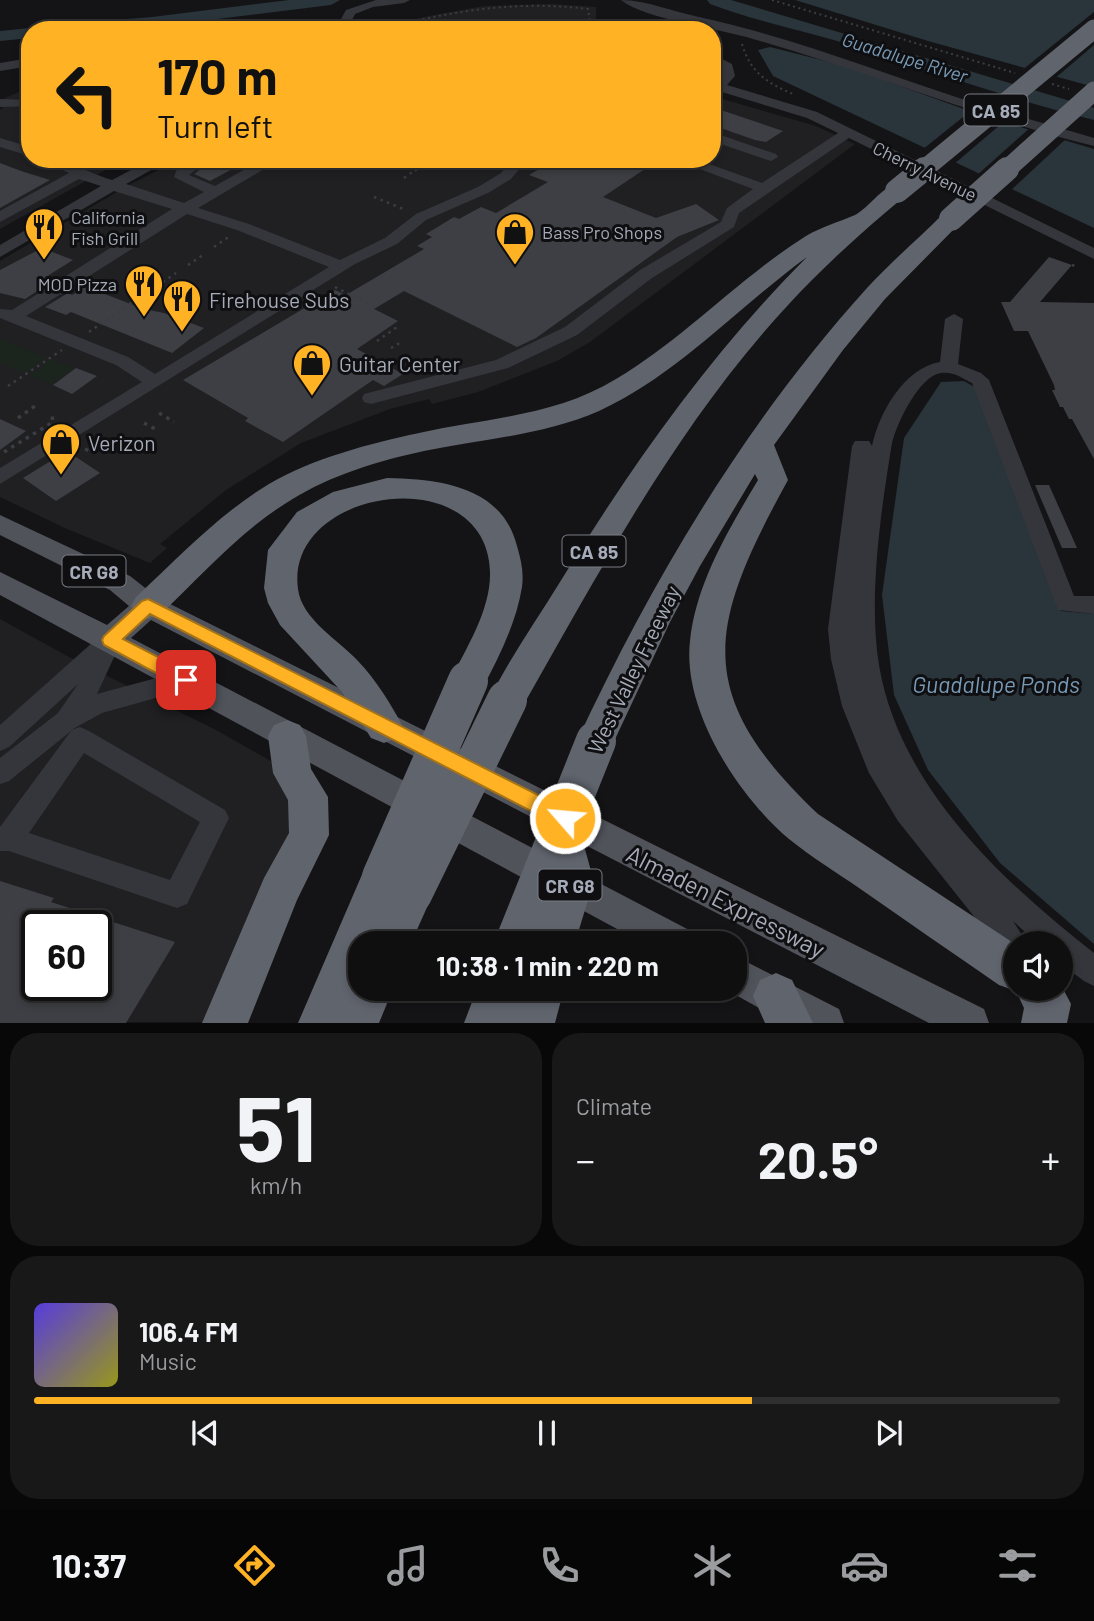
<!DOCTYPE html>
<meta charset="utf-8">
<style>
:root{--surface:#0f0f10;--page:#181819;--text:#f1f3f6;--muted:#9b9c9f;--line:#2f2f30;--accent:#ffb223}
body{margin:0;font-family:Barlow,sans-serif;background:var(--page);color:var(--text);height:100vh;display:flex;flex-direction:column;font-size:26px;white-space:nowrap}
*{box-sizing:border-box;margin:0}
p{font-size:23px;color:var(--muted)}
.icon{flex:none;width:38px;height:38px;fill:none;stroke:currentColor;stroke-width:2;stroke-linecap:round;stroke-linejoin:round}
.map{position:relative;height:1023px;overflow:hidden}
.details{display:flex;flex-direction:column;gap:10px;padding:10px;background:#080809;flex:1}
.details>*{flex:none}
.top-card{position:absolute;left:21px;top:21px;width:700px;height:147px;border-radius:28px;box-shadow:0 4px 10px #0003,0 0 0 2px var(--line);background:#ffb223;color:#111;overflow:hidden}
.fabs{position:absolute;left:1003px;top:931px;display:grid;gap:14px}
.fabs a{display:grid;place-items:center;width:70px;height:70px;border-radius:50%;background:var(--surface);box-shadow:0 4px 10px #0003,0 0 0 2px var(--line);font-size:35px}
.speed{position:absolute;left:21px;top:910px;display:flex;gap:14px;font-size:35px;font-weight:700;text-align:center}
.speed>*{display:grid;place-content:center;width:91px;height:91px;border-radius:50%;background:var(--surface);box-shadow:0 4px 10px #0003,0 0 0 2px var(--line);line-height:1}
.speed .limit{border:4px solid #111;border-radius:10px;background:#fff;color:#111}
.pin{position:absolute;display:grid;place-items:center;width:60px;height:60px;color:#fff;margin:-30px;border-radius:14px;box-shadow:0 4px 10px #0006}
.me{position:absolute;width:77px;margin:-38px;rotate:297deg;stroke-linejoin:round;filter:drop-shadow(0 0 5px #0008)}
.turn{display:flex;align-items:center;gap:24px;height:147px;padding:0 21px;font-size:32px}
.turn .icon{width:91px;height:91px;stroke-width:2.5}
.turn b{display:block;font-size:49px;line-height:60px}
.big{font-size:52px;font-weight:700;line-height:1.1}
.details .tile{flex:1;display:flex;flex-direction:column;justify-content:center;gap:10px;min-width:0;padding:0 24px;border-radius:28px;background:var(--page)}
.details .dial{align-items:center;gap:0}
.dial b{font-size:91px;line-height:1}
.song{display:flex;align-items:center;gap:21px}
.cover{width:84px;height:84px;border-radius:10px;background:linear-gradient(135deg,hsl(250 70% 55%),hsl(60 70% 35%))}
.played{height:7px;border-radius:4px;background:linear-gradient(90deg,var(--accent) 70%,var(--line) 70%)}
.keys{display:flex;justify-content:space-around;direction:ltr}
.heat{display:flex;justify-content:space-between;align-items:center;font-size:38px;direction:ltr}
.details .tiles{flex:1;display:grid;gap:10px;grid-template-columns:1fr 1fr}
.tile:last-child{grid-column:span 2}
.trip{position:absolute;left:348px;top:931px;width:399px;height:70px;border-radius:28px;background:var(--surface);box-shadow:0 4px 10px #0003,0 0 0 2px var(--line);font-weight:700;line-height:70px;text-align:center}
.tab-bar{display:flex;height:112px;justify-content:space-around;align-items:center;background:#060606;color:var(--muted)}
.tab-bar .icon{width:49px;height:49px}
.tab-bar .current{color:var(--accent)}
.tab-bar b{font-size:32px;color:var(--text)}
.map>svg:first-child{display:block}
.built{fill:#202023;fill-rule:evenodd}
.green{fill:#1c251d}
.water{fill:#29343b}
.pier{fill:#141416}
.lines{fill:none;stroke-linecap:round;stroke-linejoin:round}
.river{fill:#29343b;fill-rule:evenodd}
.building{fill:#3e3f44;fill-rule:evenodd}
.minor-tunnel{stroke:#313236;stroke-width:13;stroke-dasharray:13 6;stroke-linecap:butt}
.path-far2{stroke:#3b3d43;stroke-width:2;stroke-dasharray:2 3.5;stroke-linecap:butt}
.path-far1{stroke:#3b3d43;stroke-width:2.5;stroke-dasharray:2.5 4.5;stroke-linecap:butt}
.path{stroke:#3b3d43;stroke-width:3.5;stroke-dasharray:3.5 5;stroke-linecap:butt}
.minor{fill:#35363c;fill-rule:evenodd}
.major{fill:#51535b;fill-rule:evenodd}
.highway{fill:#60646d;fill-rule:evenodd}
.highway-bridge-far2{stroke:#60646d;stroke-width:19}
.highway-bridge-far1{stroke:#60646d;stroke-width:24}
.highway-bridge{stroke:#60646d;stroke-width:40}
.route{fill:#ffb223;stroke:#a67417;stroke-width:2}
.labels{text-anchor:middle;dominant-baseline:central;stroke-width:6;stroke-linejoin:round;paint-order:stroke}
.far-street-label{font-size:18px;fill:#a5abb8;stroke:#0f0f11}
.far-poi-label{font-size:18px;fill:#a5abb8;stroke:#0f0f11;text-anchor:start}
.far-water-label{font-size:19px;font-style:italic;fill:#789ab6;stroke:#0f0f11}
.shield{fill:#0f0f11;stroke:#787c86;stroke-width:2}
.shield-label{font-size:19px;font-weight:bold;fill:#a5abb8}
.poi-label{font-size:21px;fill:#a5abb8;stroke:#0f0f11;text-anchor:start}
.street-label{font-size:21px;fill:#a5abb8;stroke:#0f0f11}
.water-label{font-size:23px;font-style:italic;fill:#789ab6;stroke:#0f0f11}
.near-street-label{font-size:24px;fill:#a5abb8;stroke:#0f0f11}
</style>
<div class="map">
<svg width="1094" height="1023" viewBox="0 0 1094 1023">
<rect width="100%" height="100%" fill="#141416"/>
<g class="built">
<path d="M551,4L596,7V30H376L423,17L484,6Z"/>
<path d="M30,87V159H125L0,229V110L10,102L3,99Z"/>
<path d="M712,96L816,126L855,144L590,342L557,361L478,392L432,404L429,399L390,409L301,443L226,490L160,544L167,548L150,563L67,529L0,497V261L127,186L180,159H712Z"/>
<path d="M0,619L69,657L216,730L292,773L308,797L225,1022H0ZM37,926H96V985H37Z"/>
</g>
<g class="green">
<path d="M4,340L47,358L25,373L0,362V342Z"/>
<path d="M52,359L74,369L52,384L29,375Z"/>
</g>
<g class="water">
<path d="M795,0H1094V87L928,41Z"/>
<path d="M770,47L845,66L983,116L1094,149V228L773,76L758,50Z"/>
<path d="M964,381L976,388L1061,611L1094,614V944L1000,863L928,770L894,695L882,595L904,438L941,382Z"/>
</g>
<g class="pier">
<path d="M1094,12V45L1053,80L1021,71Z"/>
<path d="M973,109L1007,119L953,165L922,150Z"/>
<path d="M1031,127L1067,138L1009,192L976,176Z"/>
</g>
<g class="lines">
<g class="river">
<path d="M289,0H340L331,5L152,27L41,30L50,25L152,17Z"/>
<path d="M707,0H731L1094,108V120C1013,100 933,72 854,46C806,31 757,22 710,4Z"/>
<path d="M30,28L37,30H30V38L0,41V31Z"/>
</g>
</g>
<g class="building">
<path d="M712,107L783,131L766,142L755,140L712,125Z"/>
<path d="M197,159H251L210,181L194,174L205,166Z"/>
<path d="M561,159H620L645,169L603,197L656,218L696,204L719,220L677,237L536,338L517,347L404,291L374,309L398,321L357,349L403,374L384,386L373,380L283,442L245,421L248,418L183,380L335,290L346,295L424,249L417,246L432,237L426,234L454,217L459,219L481,207L496,213L548,182L529,175L555,160Z"/>
<path d="M0,163L21,171L50,180L0,208Z"/>
<path d="M42,248L73,260L49,275L41,282L48,284L25,299L0,293V270Z"/>
<path d="M1049,257L1072,265L1040,302L1094,303V459L1072,419H1069L1063,407H1060L1052,390H1055L1054,385L1028,331H1014L1001,302H1010Z"/>
<path d="M88,285L105,291L102,293L144,309L164,313L204,328L172,353L71,312L66,315L45,307L68,293L72,295Z"/>
<path d="M76,368L97,376L72,394L53,385Z"/>
<path d="M0,419L26,431L0,450Z"/>
<path d="M67,451L100,473L56,501L23,478Z"/>
<path d="M1035,485H1049L1077,548H1062Z"/>
<path d="M0,881L54,898L51,902L175,942L126,1023H0ZM37,926H96V985H37Z"/>
</g>
<g class="lines">
<path class="minor-tunnel" d="M195,165L207,159"/>
<g class="path-far2">
<path d="M772,0L1015,73"/>
<path d="M380,30C449,11 517,0 588,9L591,30"/>
<path d="M742,44C750,72 767,83 793,94"/>
<path d="M1052,84L1069,89"/>
<path d="M415,171L423,165"/>
</g>
<g class="path-far1">
<path d="M404,178L417,169"/>
<path d="M374,197L406,210"/>
<path d="M214,247L230,236"/>
<path d="M188,265L203,255"/>
<path d="M1072,265L1075,266"/>
<path d="M157,286L176,273"/>
<path d="M335,287L377,308"/>
<path d="M251,303L260,296"/>
<path d="M89,332L144,294"/>
<path d="M377,341L397,327"/>
<path d="M391,348L403,341"/>
<path d="M8,386L62,350"/>
</g>
<g class="path">
<path d="M159,413L174,422"/>
<path d="M18,418L35,406"/>
<path d="M144,423L159,431"/>
<path d="M85,449L90,451L107,446"/>
<path d="M4,452L53,422L52,416"/>
</g>
<g class="minor">
<path d="M376,0H410L404,3L373,7L355,14L350,24L320,30H234C253,17 314,24 341,19L346,10Z"/>
<path d="M621,0C646,0 674,12 699,17C790,37 877,71 965,100C1008,114 1051,125 1094,138V146C978,117 868,72 753,39C721,29 644,19 621,0Z"/>
<path d="M501,24L505,25L506,30H484Z"/>
<path d="M714,55L732,64L735,76L727,85L817,112L1094,248V259L849,138L739,213L734,227L652,278L577,335L508,368L371,404L364,402L362,398L364,394L496,360L565,327L640,270L721,222L727,208L753,189L673,159H695L762,183L838,133L807,118L712,89V81L716,82L722,75L720,66L712,63Z"/>
<path d="M30,58V66L0,71V63Z"/>
<path d="M0,99L30,100V106L0,107Z"/>
<path d="M712,132L776,154L778,157L771,161L712,141Z"/>
<path d="M0,138L30,147V156L0,147Z"/>
<path d="M40,159C67,159 86,172 112,180L152,159H171L126,184L184,203L204,192L174,177L177,169L195,161L202,165L189,175L215,186L263,159H281L198,208L249,224L340,260L385,238L416,214L478,187L501,173L513,159H528L511,179L488,193L426,220L397,244L355,264L0,484V468L142,382L116,365L0,318V309L12,310L172,209L114,191L0,257V245L101,186L79,179L0,222V211L69,173ZM187,214L237,230L329,267L155,374L128,357L26,316Z"/>
<path d="M954,314L963,319L958,364L981,373L989,380L1074,596H1094V614L1058,610L972,383C963,378 952,371 941,373C919,376 897,423 892,443C881,509 868,599 879,665C899,786 1002,881 1094,953V986L1084,981L1060,963V943H1037L1013,921L1027,943H1015V964L1005,960L980,924L898,821L869,773L842,706L831,659L828,629L852,446L855,441H869L872,446C879,413 904,368 940,362L945,319Z"/>
<path d="M110,631L118,634L122,640L97,694L186,670L195,673L198,680L195,687L102,713L71,730L80,727L89,731L225,810L229,818L225,826L187,904L177,908L9,851H0V827L71,731L9,781L0,784V758L58,713L78,684L9,747L0,751V725L102,634ZM84,753L200,822L170,880L29,833Z"/>
</g>
<g class="major">
<path d="M0,515L130,576L158,598L984,1009L989,1023H929L151,620L131,638L691,931L696,943H643L0,595V572L107,625L129,606L110,590L0,535Z"/>
<path d="M735,956L839,1009L844,1023H786L725,989H735Z"/>
</g>
<g class="highway">
<path d="M897,184L905,186L908,191L905,196C864,230 825,265 789,304C678,423 600,571 520,711L507,715L494,711L489,700C509,659 536,621 560,582C632,465 710,354 807,257C737,308 679,374 599,411C545,435 482,439 424,451C378,461 331,475 291,500C241,530 202,575 160,615L148,619L136,615L131,606L136,597C178,558 219,514 269,484C314,458 368,444 419,433C486,418 556,416 616,379C685,338 739,278 806,236C821,227 839,222 855,215C870,207 879,189 897,184Z"/>
<path d="M951,212L959,214L963,219L959,224L885,299L843,350L774,445L788,480C709,624 690,693 818,814L1015,944V989H1060V983L1071,1004L1067,1023H1021L1024,1008L1016,991L999,985C953,953 906,921 859,888C836,872 811,857 789,839C738,796 682,710 690,641C696,583 729,529 758,480L755,474L700,566L670,622L609,752L596,757L583,752L577,741C653,578 746,422 867,288C891,262 918,239 943,214Z"/>
<path d="M387,478C439,479 502,486 517,546C521,560 524,572 522,587C516,624 498,659 481,691L468,696L455,691L450,681C466,648 491,610 490,572C487,458 284,487 298,589C302,620 339,640 358,661C376,680 391,704 403,727L397,738L384,743L371,738L342,692L280,625L268,603L264,588L268,550L297,512L333,492Z"/>
<path d="M287,720L300,725L306,736L311,769L328,797L329,835L297,900L248,1023H202L264,878L289,833L288,800L273,773L268,736L274,725Z"/>
<path d="M382,858L397,863L403,878L412,874L427,880L433,894L411,943H360V989H393L379,1023H298L367,863Z"/>
<path d="M776,973L792,980L813,1023H765L753,996L760,980Z"/>
<path d="M477,989H564L555,1023H464Z"/>
</g>
<g class="highway-bridge-far2">
<path d="M922,171L1094,29"/>
<path d="M1005,171L1094,91"/>
</g>
<g class="highway-bridge-far1">
<path d="M897,191L924,169"/>
<path d="M951,219L1007,169"/>
</g>
<g class="highway-bridge">
<path d="M382,877L468,681"/>
<path d="M412,894L507,700"/>
<path d="M515,943L596,741"/>
<path d="M554,943L573,881L559,830"/>
</g>
</g>
<path class="route" d="M148,599L572,812L575,818L572,825L565,827L558,825L150,614L123,639L193,675L195,680L193,686L186,688L180,686L104,645L102,640L104,636L142,601Z"/>
<defs>
<g id="restaurant-pin" transform="scale(2.0125)"><path d="M0 17L-7.5 6A9.5 9.5 0 1 1 7.5 6Z" fill="#ffb223" stroke="#0f0f11"/><path d="M-5-6h1v4h1v-4h1v4h1v-4h1v5L-1.5 .5V6h-2V.5L-5-1ZM5-6V6H3V1.5H1.5Q1.5-4 5-6Z" fill="#111"/></g>
<g id="shop-pin" transform="scale(2.0125)"><path d="M0 17L-7.5 6A9.5 9.5 0 1 1 7.5 6Z" fill="#ffb223" stroke="#0f0f11"/><path d="M-5-2.5h2.3a2.7 3.5 0 0 1 5.4 0H5L5.5 6h-11ZM-1.5-2.5h3a1.5 2.3 0 0 0-3 0Z" fill="#111"/></g>
</defs>
<g fill-rule="evenodd">
<use href="#restaurant-pin" x="44" y="227"/>
<use href="#shop-pin" x="515" y="232"/>
<use href="#restaurant-pin" x="144" y="284"/>
<use href="#restaurant-pin" x="182" y="299"/>
<use href="#shop-pin" x="312" y="363"/>
<use href="#shop-pin" x="61" y="442"/>
</g>
<g class="labels">
<g class="far-street-label">
<text transform="translate(925 171) rotate(26)">Cherry Avenue</text>
</g>
<g class="far-poi-label">
<text x="71" y="217">California<tspan x="71" dy="21">Fish Grill</tspan></text>
<text x="542" y="232">Bass Pro Shops</text>
<text x="117" y="284" text-anchor="end">MOD Pizza</text>
</g>
<g class="far-water-label">
<text transform="translate(905 57) rotate(17)">Guadalupe River</text>
</g>
<g class="shield">
<rect x="964.5" y="94.5" width="63" height="31" rx="5"/>
<rect x="562.5" y="535.5" width="63" height="31" rx="5"/>
<rect x="62.5" y="555.5" width="63" height="31" rx="5"/>
<rect x="538.5" y="869.5" width="63" height="31" rx="5"/>
</g>
<g class="shield-label">
<text x="996" y="110">CA 85</text>
<text x="594" y="551">CA 85</text>
<text x="94" y="571">CR G8</text>
<text x="570" y="885">CR G8</text>
</g>
<g class="poi-label">
<text x="209" y="299">Firehouse Subs</text>
<text x="339" y="363">Guitar Center</text>
<text x="88" y="442">Verizon</text>
</g>
<g class="street-label">
<text transform="translate(633 669) rotate(-64)">West Valley Freeway</text>
</g>
<g class="water-label">
<text x="996" y="684">Guadalupe Ponds</text>
</g>
<g class="near-street-label">
<text transform="translate(726 901) rotate(27)">Almaden Expressway</text>
</g>
</g>
</svg>
<div class="fabs">
<a><svg class="icon" aria-label="sound" viewBox="0 0 24 24"><path d="M4 9h4l5-4v14l-5-4H4zM17 9q2 3 0 6"/></svg></a>
</div>
<div class="speed"><div class="limit">60</div></div>
<div class="pin" style="left:186px;top:680px;background:#d93025"><svg class="icon" aria-label="arrive" viewBox="0 0 24 24"><path d="M6 21V4h12l-3 4 3 4H6"/></svg></div>
<svg class="me" style="left:565px;top:818px" viewBox="-20 -20 40 40"><circle r="17" fill="#ffb223" stroke="#fff" stroke-width="3"/><path d="M0-11L8 9 0 5-8 9z" fill="#fff"/></svg>
<div class="trip">10:38 · 1 min · 220 m</div>
<div class="top-card">
<div class="turn"><svg class="icon" aria-label="left" viewBox="0 0 24 24"><path d="M17 20v-9H6M10 6l-5 5 5 5"/></svg><div><b>170 m</b>Turn left</div></div>
</div>
</div>
<section class="details">
<div class="tiles">
<div class="tile dial"><b>51</b><p>km/h</p></div>
<div class="tile"><p>Climate</p>
<div class="heat"><a>−</a><b class="big">20.5°</b><a>+</a></div>
</div>
<div class="tile">
<div class="song"><i class="cover"></i><div><b>106.4 FM</b><p>Music</p></div></div>
<div class="played"></div>
<div class="keys"><svg class="icon" aria-label="previous" viewBox="0 0 24 24"><path d="M18 5L8 12l10 7zM5 5v14"/></svg><svg class="icon" aria-label="pause" viewBox="0 0 24 24"><path d="M8 5v14M16 5v14"/></svg><svg class="icon" aria-label="next" viewBox="0 0 24 24"><path d="M6 5l10 7-10 7zM19 5v14"/></svg></div>
</div>
</div>
</section>
<nav class="tab-bar">
<b>10:37</b>
<svg class="icon current" aria-label="directions" viewBox="0 0 24 24"><path d="M12 3l9 9-9 9-9-9zM9 14v-3h6M13 9l2 2-2 2"/></svg>
<svg class="icon" aria-label="music" viewBox="0 0 24 24"><path d="M9 18V5l10-2v13"/><circle cx="6" cy="18" r="3"/><circle cx="16" cy="16" r="3"/></svg>
<svg class="icon" aria-label="phone" viewBox="0 0 24 24"><path d="M5 4h4l2 5-3 2q2 4 5 5l2-3 5 2v4C11 20 4 13 5 4z"/></svg>
<svg class="icon" aria-label="climate" viewBox="0 0 24 24"><path d="M12 3v18M4 7l16 10M4 17L20 7"/></svg>
<svg class="icon" aria-label="car" viewBox="0 0 24 24"><path d="M5 17H2v-5l4-1 3-4h7l3 4 3 1v5h-3M9 17h6M6 11h13"/><circle cx="7" cy="17" r="2"/><circle cx="17" cy="17" r="2"/></svg>
<svg class="icon" aria-label="filters" viewBox="0 0 24 24"><path d="M4 7h16M4 17h16"/><circle cx="9" cy="7" r="2"/><circle cx="15" cy="17" r="2"/></svg>
</nav>
